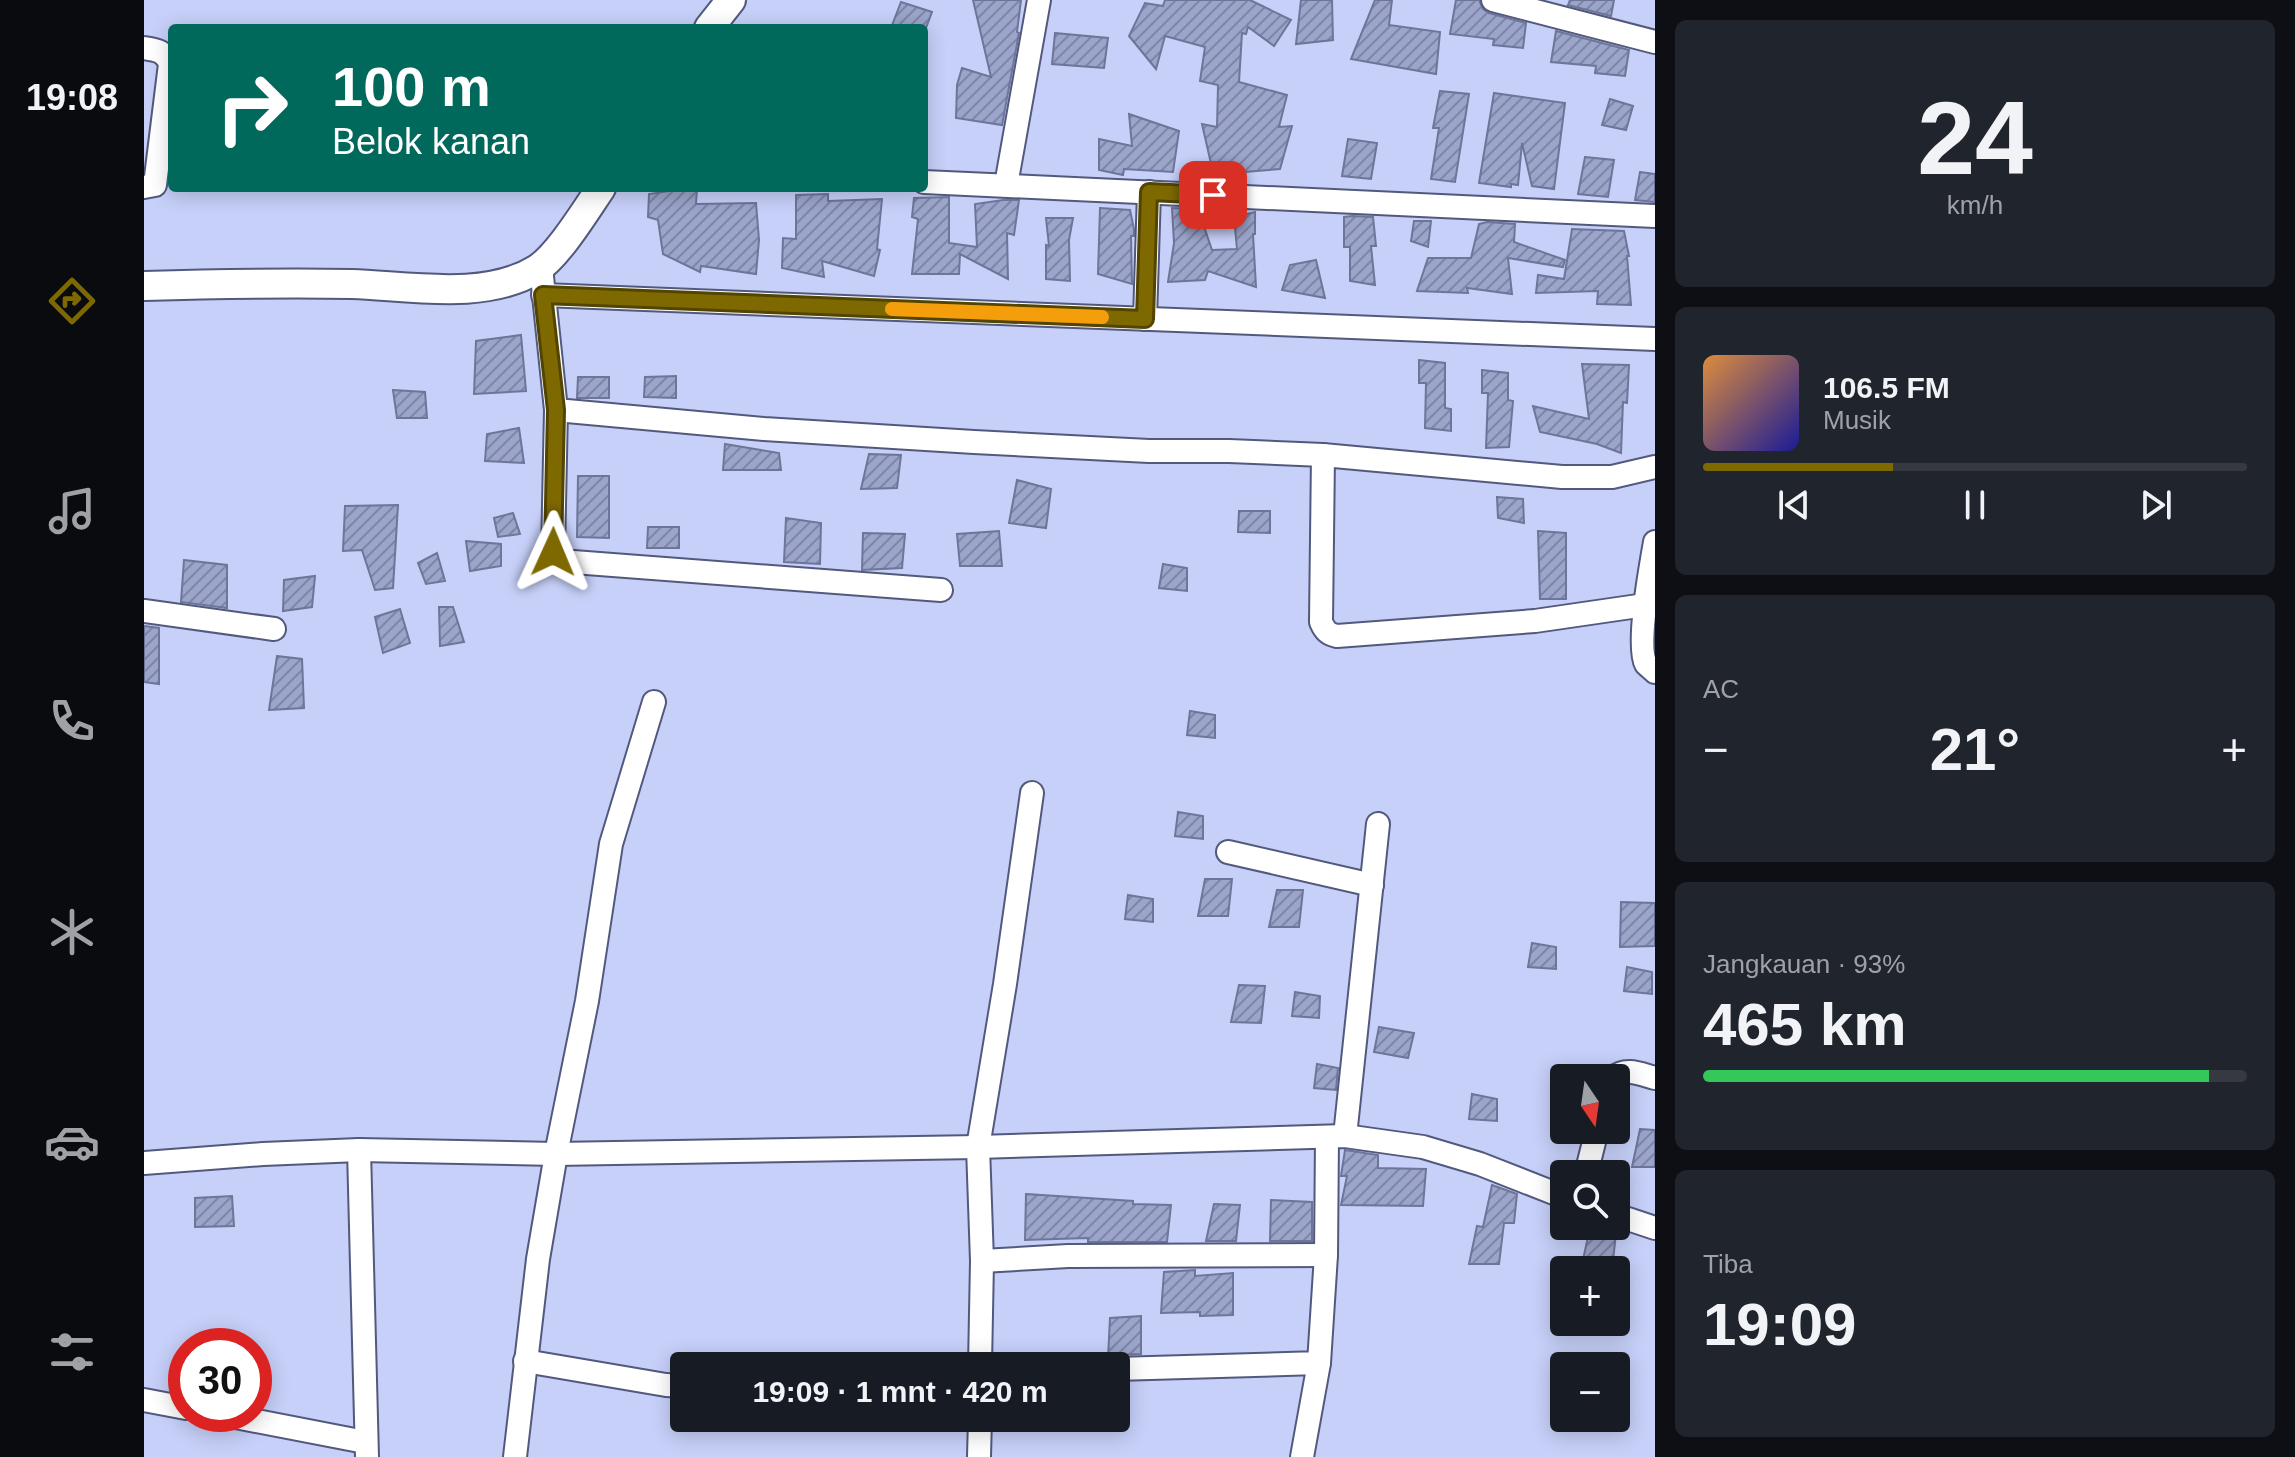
<!DOCTYPE html>
<html lang="id">
<meta charset="utf-8">
<style>
:root{--surface:#171b24;--page:#20242c;--text:#f1f3f6;--muted:#9ea1a6;--line:#363941;--accent:#7e6901}
body{margin:0;font-family:Helvetica,sans-serif;background:var(--page);color:var(--text);height:100vh;display:flex;flex-direction:column;font-size:30px;white-space:nowrap}
*{box-sizing:border-box;margin:0}
p{font-size:26px;color:var(--muted)}
.icon{flex:none;width:44px;height:44px;fill:none;stroke:currentColor;stroke-width:2;stroke-linecap:round;stroke-linejoin:round}
.map{position:relative;flex:1;overflow:hidden}
.drawer{display:flex;flex-direction:column;gap:20px;padding:20px;background:#0d0f14;width:640px}
.drawer>*{flex:none}
.hud{position:absolute;left:24px;top:24px;width:760px;height:168px;border-radius:8px;box-shadow:0 4px 20px #0003;background:#00695c;color:#fff;overflow:hidden}
.needle{width:52px;rotate:167deg}
.buttons{position:absolute;left:1406px;top:1064px;display:grid;gap:16px}
.buttons a{display:grid;place-items:center;width:80px;height:80px;border-radius:8px;background:var(--surface);box-shadow:0 4px 20px #0003;font-size:40px}
.speed{position:absolute;left:24px;top:1328px;display:flex;gap:16px;font-size:40px;font-weight:700;text-align:center}
.speed>*{display:grid;place-content:center;width:104px;height:104px;border-radius:50%;background:var(--surface);box-shadow:0 4px 20px #0003;line-height:1}
.speed .limit{border:12px solid #d22;background:#fff;color:#111}
.pin{position:absolute;display:grid;place-items:center;width:68px;height:68px;color:#fff;margin:-34px;border-radius:16px;box-shadow:0 4px 12px #0006}
.me{position:absolute;width:88px;margin:-44px;rotate:1deg;stroke-linejoin:round;filter:drop-shadow(0 0 6px #0008)}
.turn{display:flex;align-items:center;gap:28px;height:168px;padding:0 32px;font-size:36px}
.turn .icon{width:104px;height:104px;stroke-width:2.5}
.turn b{display:block;font-size:56px;line-height:68px}
.big{font-size:60px;font-weight:700;line-height:1.1}
.drawer .tile{flex:1;display:flex;flex-direction:column;justify-content:center;gap:12px;min-width:0;padding:0 28px;border-radius:12px;background:var(--page)}
.drawer .dial{align-items:center;gap:0}
.dial b{font-size:104px;line-height:1}
.song{display:flex;align-items:center;gap:24px}
.cover{width:96px;height:96px;border-radius:12px;background:linear-gradient(135deg,hsl(30 70% 55%),hsl(240 70% 35%))}
.played{height:8px;border-radius:4px;background:linear-gradient(90deg,var(--accent) 35%,var(--line) 35%)}
.keys{display:flex;justify-content:space-around;direction:ltr}
.heat{display:flex;justify-content:space-between;align-items:center;font-size:44px;direction:ltr}
.charge{height:12px;border-radius:6px;background:linear-gradient(90deg,#34c759 93%,var(--line) 0)}
.trip{position:absolute;left:526px;top:1352px;width:460px;height:80px;border-radius:8px;background:var(--surface);box-shadow:0 4px 20px #0003;font-weight:700;line-height:80px;text-align:center}
main{display:flex;flex:1;min-height:0}
.tab-bar{display:flex;flex-direction:column;width:144px;justify-content:space-around;align-items:center;background:#090b0e;color:var(--muted)}
.tab-bar .icon{width:56px;height:56px}
.tab-bar .on{color:var(--accent)}
.tab-bar b{font-size:36px;color:var(--text)}
.map>svg:first-child{display:block}
.building{fill:url(#building-hatch);stroke:#6d7599;stroke-width:2}
.lines{fill:none;stroke-linecap:round;stroke-linejoin:round}
.minor-casing{stroke:#52597c;stroke-width:26}
.major-casing{stroke:#52597c;stroke-width:32}
.minor{stroke:#fff;stroke-width:22}
.major{stroke:#fff;stroke-width:28}
.route-casing{stroke:#524401;stroke-width:20}
.route{stroke:#7e6901;stroke-width:14}
.slow{stroke:#f59e0b;stroke-width:14}
</style>
<main>
<nav class="tab-bar">
<b>19:08</b>
<svg class="icon on" aria-label="directions" viewBox="0 0 24 24"><path d="M12 3l9 9-9 9-9-9zM9 14v-3h6M13 9l2 2-2 2"/></svg>
<svg class="icon" aria-label="music" viewBox="0 0 24 24"><path d="M9 18V5l10-2v13"/><circle cx="6" cy="18" r="3"/><circle cx="16" cy="16" r="3"/></svg>
<svg class="icon" aria-label="phone" viewBox="0 0 24 24"><path d="M5 4h4l2 5-3 2q2 4 5 5l2-3 5 2v4C11 20 4 13 5 4z"/></svg>
<svg class="icon" aria-label="climate" viewBox="0 0 24 24"><path d="M12 3v18M4 7l16 10M4 17L20 7"/></svg>
<svg class="icon" aria-label="car" viewBox="0 0 24 24"><path d="M5 17H2v-5l4-1 3-4h7l3 4 3 1v5h-3M9 17h6M6 11h13"/><circle cx="7" cy="17" r="2"/><circle cx="17" cy="17" r="2"/></svg>
<svg class="icon" aria-label="filters" viewBox="0 0 24 24"><path d="M4 7h16M4 17h16"/><circle cx="9" cy="7" r="2"/><circle cx="15" cy="17" r="2"/></svg>
</nav>
<div class="map">
<svg width="1511" height="1457" viewBox="0 0 1511 1457">
<defs>
<pattern id="building-hatch" width="6" height="6" patternUnits="userSpaceOnUse" patternTransform="scale(2)"><rect width="6" height="6" fill="#9ba4cb"/><path d="M-1 1l2-2M0 6l6-6M5 7l2-2" fill="none" stroke="#7e85a5"/></pattern>
</defs>
<rect width="100%" height="100%" fill="#c7d0f9"/>
<g class="building">
<path d="M829,0H877L873,32L875,33L858,125L812,118L813,85L818,68L847,77Z"/>
<path d="M1021,0H1106L1147,20L1130,46L1104,27L1102,34L1098,33L1095,82L1143,95L1135,127L1148,126L1136,169L1101,172L1068,168L1058,124L1073,127L1074,85L1056,81L1061,47L1021,36L1012,69L985,36L1001,3L1019,6Z"/>
<path d="M1157,0H1188L1189,40L1152,44Z"/>
<path d="M1231,0H1248L1245,25L1296,32L1292,74L1207,59Z"/>
<path d="M1312,0H1335L1339,9L1345,13L1382,23L1379,48L1349,45L1350,39L1306,34Z"/>
<path d="M1426,0H1470L1467,16L1424,5Z"/>
<path d="M757,2L788,12L782,28H747Z"/>
<path d="M1412,31L1485,50L1481,76L1451,73L1452,66L1407,62Z"/>
<path d="M911,33L964,38L960,68L908,64Z"/>
<path d="M1296,91L1325,94L1311,182L1287,179L1295,128H1289Z"/>
<path d="M1350,93L1421,103L1410,189L1388,186L1378,143L1374,185L1367,184V187L1335,183Z"/>
<path d="M1466,99L1489,106L1482,130L1458,125Z"/>
<path d="M985,114L1035,131L1029,172L980,169L979,175L955,170V139L988,146Z"/>
<path d="M1204,139L1233,143L1227,179L1198,176Z"/>
<path d="M1441,157L1470,160L1464,197L1434,194Z"/>
<path d="M1496,172L1511,174V202L1491,200Z"/>
<path d="M545,188H553L552,204L612,203L615,240L612,274L557,266L556,272L519,254L514,220L504,217L505,194Z"/>
<path d="M684,194V201L738,199L733,249L736,250L730,276L678,261L680,277L638,268L639,238L652,239V195Z"/>
<path d="M805,197V243L833,247L831,204L859,200H875L870,235L863,233L864,279L816,254L815,274H768L774,219L768,217L770,198Z"/>
<path d="M956,208L986,210L990,229V236H987L988,284L954,274Z"/>
<path d="M1028,208L1054,209L1068,250L1093,249L1090,217L1111,212V234H1109L1112,287L1064,271L1061,280L1024,282L1030,243Z"/>
<path d="M1208,216L1229,217L1232,246H1227L1231,285L1206,281V247H1200V217Z"/>
<path d="M902,218H929L925,240L926,281L902,279V245L905,246Z"/>
<path d="M1270,221H1287L1284,247L1267,241Z"/>
<path d="M1343,222L1371,224L1370,242L1421,260L1419,267L1364,258L1368,294L1323,288L1324,293L1273,291L1284,258H1327L1335,224Z"/>
<path d="M1428,229L1480,231L1485,256H1483L1487,305L1453,304L1454,291L1392,293L1394,275L1420,279Z"/>
<path d="M1172,260L1181,298L1138,290L1146,265Z"/>
<path d="M377,335L382,391L330,394L332,341Z"/>
<path d="M1275,360L1301,363V408L1307,409V431L1281,428L1282,383H1275Z"/>
<path d="M1438,364L1485,365L1483,403L1479,402L1477,453L1453,444L1396,432L1389,406L1445,419Z"/>
<path d="M1338,370L1364,373V400L1369,401L1365,447L1342,448L1344,393H1338Z"/>
<path d="M532,376V398L500,397L501,377Z"/>
<path d="M434,377H465V398H433Z"/>
<path d="M249,390L281,392L283,418H253Z"/>
<path d="M375,428L380,463L341,461L343,434Z"/>
<path d="M581,444L635,453L637,470H579Z"/>
<path d="M725,454L757,455L753,488L717,489Z"/>
<path d="M434,476H465V538L433,537Z"/>
<path d="M873,480L907,489L902,528L865,523Z"/>
<path d="M1353,497L1379,499L1380,523L1354,518Z"/>
<path d="M254,505L249,588L231,590L218,550L199,551L201,506Z"/>
<path d="M1095,511H1126V533L1094,532Z"/>
<path d="M369,513L376,534L354,537L350,518Z"/>
<path d="M642,518L677,523L676,564L640,562Z"/>
<path d="M504,527H535V548H503Z"/>
<path d="M855,531L858,566H816L813,534Z"/>
<path d="M1394,531L1422,533V599H1396Z"/>
<path d="M719,533L761,534L758,568L718,570Z"/>
<path d="M322,541L357,544V566L326,571Z"/>
<path d="M293,553L301,581L282,584L274,563Z"/>
<path d="M40,560L83,565V608L37,602Z"/>
<path d="M1019,564L1043,568V591L1015,588Z"/>
<path d="M171,576L168,607L139,611L140,580Z"/>
<path d="M295,607H309L320,642L296,646Z"/>
<path d="M256,609L266,643L239,653L231,617Z"/>
<path d="M0,626L15,628V684L0,682Z"/>
<path d="M133,656L158,659L160,708L125,710Z"/>
<path d="M1046,711L1071,715V738L1043,735Z"/>
<path d="M1034,812L1059,816V839L1031,836Z"/>
<path d="M1061,879H1088L1084,916H1054Z"/>
<path d="M1133,890H1159L1155,927H1125Z"/>
<path d="M984,895L1009,899V922L981,919Z"/>
<path d="M1477,902L1511,903V946L1476,947Z"/>
<path d="M1388,943L1412,947V969L1384,967Z"/>
<path d="M1483,967L1508,972V994L1480,991Z"/>
<path d="M1095,985L1121,986L1117,1023L1087,1022Z"/>
<path d="M1151,992L1176,996L1175,1018L1148,1016Z"/>
<path d="M1235,1027L1270,1033L1264,1058L1230,1052Z"/>
<path d="M1173,1064L1194,1068L1192,1090L1170,1088Z"/>
<path d="M1328,1094L1353,1099V1121L1325,1119Z"/>
<path d="M1496,1129L1511,1130V1167H1488Z"/>
<path d="M1201,1150L1234,1155V1168L1282,1169L1279,1206L1197,1205L1203,1176H1197Z"/>
<path d="M1348,1185L1373,1194L1370,1223H1360L1355,1264H1325L1333,1226L1339,1227Z"/>
<path d="M882,1194L989,1201V1204L1027,1205L1023,1242H944V1238L881,1240Z"/>
<path d="M88,1196L90,1226L51,1227V1198Z"/>
<path d="M1127,1200L1168,1202V1241H1126Z"/>
<path d="M1070,1204L1096,1205L1092,1241H1062Z"/>
<path d="M1445,1232L1472,1233L1468,1270L1437,1269Z"/>
<path d="M1051,1270V1276L1089,1273V1315L1056,1316V1312L1017,1313L1020,1272Z"/>
<path d="M997,1316V1354L972,1355L964,1358L966,1318Z"/>
</g>
<g class="lines">
<g class="minor-casing">
<g id="minor">
<path d="M1349,0L1511,42"/>
<path d="M0,48C13,50 21,51 26,64L11,185L0,187"/>
<path d="M780,182L1511,216"/>
<path d="M862,185L895,0"/>
<path d="M397,267L412,410L620,429L830,442L1005,451H1085L1179,455L1418,477H1468L1511,467"/>
<path d="M399,295L1511,339"/>
<path d="M1001,319L1005,192"/>
<path d="M412,410L409,552L410,556L416,561L797,590"/>
<path d="M1179,455L1177,622C1181,631 1184,634 1193,636L1391,621L1501,605"/>
<path d="M1511,542C1507,565 1492,646 1502,664C1503,665 1510,671 1511,672"/>
<path d="M0,611L130,629"/>
<path d="M1084,852L1228,885"/>
<path d="M1469,1078C1482,1067 1496,1074 1511,1078"/>
<path d="M1201,1136L1234,824"/>
<path d="M215,1150L223,1457"/>
<path d="M0,1163L119,1154L215,1150L412,1154L834,1147L1201,1136L1279,1147L1336,1164L1420,1197"/>
<path d="M1442,1174L1453,1130"/>
<path d="M1472,1215L1511,1228"/>
<path d="M838,1261L924,1256L1182,1255"/>
<path d="M381,1361L522,1385L540,1386"/>
<path d="M836,1366L838,1261L834,1147L861,984L888,793"/>
<path d="M972,1369L1175,1363L1182,1255L1183,1137"/>
<path d="M0,1400L42,1408"/>
<path d="M76,1414L221,1442"/>
<path d="M371,1457L394,1259L412,1154L443,1001L467,844L510,702"/>
<path d="M835,1457L836,1418"/>
<path d="M1158,1457L1175,1363"/>
</g>
</g>
<g class="major-casing">
<g id="major">
<path d="M565,28L587,0"/>
<path d="M0,286C69,284 139,283 208,284C265,286 342,301 393,269C414,256 442,210 457,188"/>
</g>
</g>
<use href="#minor" class="minor"/>
<use href="#major" class="major"/>
</g>
<g class="lines">
<g class="route-casing">
<path id="route" d="M409,552L412,410L399,295L1001,319L1005,192L1069,195"/>
</g>
<use href="#route" class="route"/>
<path class="slow" d="M748,309L958,317"/>
</g>
</svg>
<div class="buttons">
<a><svg class="needle" viewBox="-14 -14 28 28"><path d="M0-13l5 13h-10z" fill="#e53935"/><path d="M0 13l5-13h-10z" fill="#9ea1a6"/></svg></a>
<a><svg class="icon" aria-label="search" viewBox="0 0 24 24"><circle cx="10" cy="10" r="6"/><path d="M15 15l6 6"/></svg></a>
<a>+</a>
<a>−</a>
</div>
<div class="speed"><div class="limit">30</div></div>
<div class="pin" style="left:1069px;top:195px;background:#d93025"><svg class="icon" aria-label="arrive" viewBox="0 0 24 24"><path d="M6 21V4h12l-3 4 3 4H6"/></svg></div>
<svg class="me" style="left:409px;top:552px" viewBox="-20 -20 40 40"><path d="M0-17L14 15 0 8-14 15z" fill="#7e6901" stroke="#fff" stroke-width="4"/></svg>
<div class="trip">19:09 · 1 mnt · 420 m</div>
<div class="hud">
<div class="turn"><svg class="icon" aria-label="right" viewBox="0 0 24 24"><path d="M7 20v-9h11M14 6l5 5-5 5"/></svg><div><b>100 m</b>Belok kanan</div></div>
</div>
</div>
<section class="drawer">
<div class="tile dial"><b>24</b><p>km/h</p></div>
<div class="tile">
<div class="song"><i class="cover"></i><div><b>106.5 FM</b><p>Musik</p></div></div>
<div class="played"></div>
<div class="keys"><svg class="icon" aria-label="previous" viewBox="0 0 24 24"><path d="M18 5L8 12l10 7zM5 5v14"/></svg><svg class="icon" aria-label="pause" viewBox="0 0 24 24"><path d="M8 5v14M16 5v14"/></svg><svg class="icon" aria-label="next" viewBox="0 0 24 24"><path d="M6 5l10 7-10 7zM19 5v14"/></svg></div>
</div>
<div class="tile"><p>AC</p>
<div class="heat"><a>−</a><b class="big">21°</b><a>+</a></div>
</div>
<div class="tile"><p>Jangkauan · 93%</p><b class="big">465 km</b><div class="charge"></div></div>
<div class="tile"><p>Tiba</p><b class="big">19:09</b></div>
</section>
</main>
